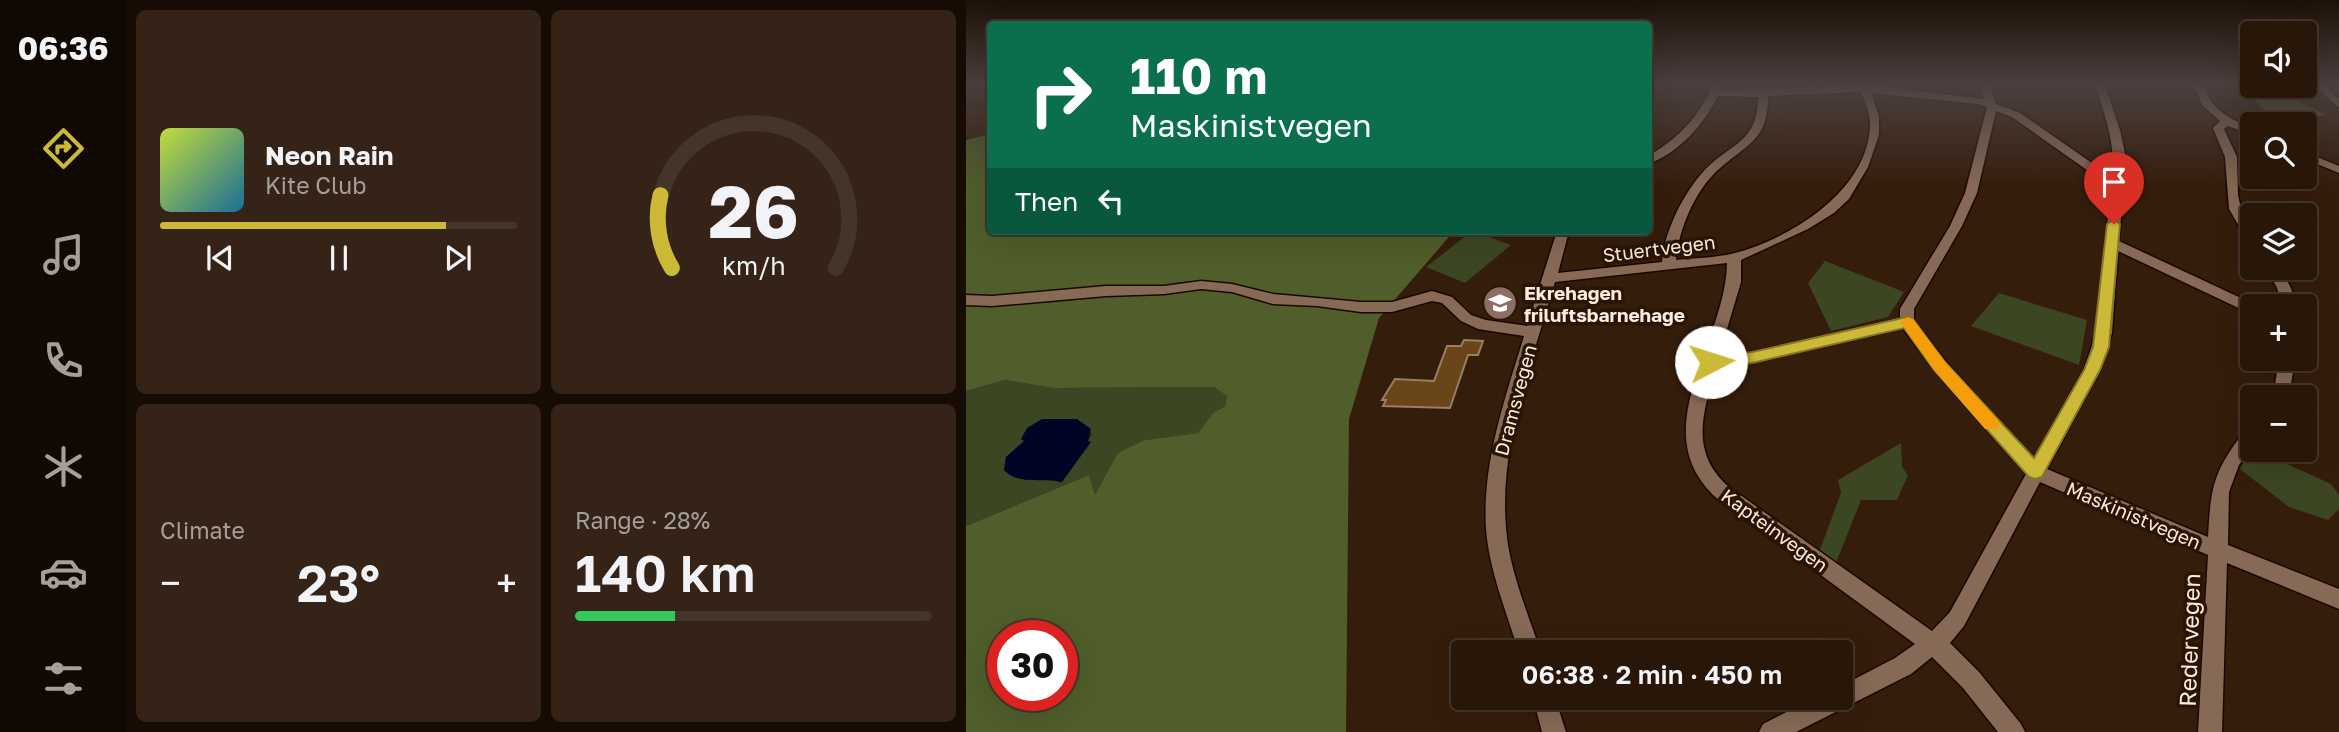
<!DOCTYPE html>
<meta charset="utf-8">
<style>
:root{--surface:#281608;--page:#342316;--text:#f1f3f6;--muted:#a59f9c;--line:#443529;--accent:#cdb938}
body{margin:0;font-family:"Golos Text",sans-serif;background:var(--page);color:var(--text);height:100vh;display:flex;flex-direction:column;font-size:26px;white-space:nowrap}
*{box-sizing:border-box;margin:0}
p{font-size:23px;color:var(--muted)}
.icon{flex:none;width:38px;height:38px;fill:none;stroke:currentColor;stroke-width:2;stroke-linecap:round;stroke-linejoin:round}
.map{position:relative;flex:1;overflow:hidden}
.sheet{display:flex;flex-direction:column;gap:10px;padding:10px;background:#160c04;width:840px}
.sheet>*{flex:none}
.hud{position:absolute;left:21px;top:21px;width:665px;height:214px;border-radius:7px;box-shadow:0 7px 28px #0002,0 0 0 2px var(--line);background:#0b6e4f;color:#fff;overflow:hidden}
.buttons{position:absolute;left:1274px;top:21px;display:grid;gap:14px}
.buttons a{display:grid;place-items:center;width:77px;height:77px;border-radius:7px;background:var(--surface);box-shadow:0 7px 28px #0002,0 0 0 2px var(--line);font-size:35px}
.speed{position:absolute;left:21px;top:620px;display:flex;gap:14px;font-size:35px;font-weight:700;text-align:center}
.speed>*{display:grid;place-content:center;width:91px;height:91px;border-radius:50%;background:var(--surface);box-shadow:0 7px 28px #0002,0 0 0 2px var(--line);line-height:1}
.speed .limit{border:10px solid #d22;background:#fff;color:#111}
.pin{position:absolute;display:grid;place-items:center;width:60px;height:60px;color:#fff;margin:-72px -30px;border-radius:50% 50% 50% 0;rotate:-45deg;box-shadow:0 0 7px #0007}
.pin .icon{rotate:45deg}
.me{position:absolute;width:77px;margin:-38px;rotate:85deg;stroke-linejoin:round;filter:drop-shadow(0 0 5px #0008)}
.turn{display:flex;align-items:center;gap:24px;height:147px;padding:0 28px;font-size:32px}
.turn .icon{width:91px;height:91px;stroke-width:2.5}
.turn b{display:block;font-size:49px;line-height:60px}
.then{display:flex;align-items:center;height:66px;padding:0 28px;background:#0003;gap:14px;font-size:26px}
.big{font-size:52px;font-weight:600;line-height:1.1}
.sheet .card{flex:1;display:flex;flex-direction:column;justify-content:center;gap:10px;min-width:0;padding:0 24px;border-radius:10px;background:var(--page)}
.sheet .dial{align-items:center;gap:0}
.dial svg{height:182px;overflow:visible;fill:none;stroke:var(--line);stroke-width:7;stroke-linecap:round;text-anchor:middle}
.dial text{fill:var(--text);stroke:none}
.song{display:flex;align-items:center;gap:21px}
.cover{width:84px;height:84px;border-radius:10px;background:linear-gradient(135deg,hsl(70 70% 55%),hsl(200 70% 35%))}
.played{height:7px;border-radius:4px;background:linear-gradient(90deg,var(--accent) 80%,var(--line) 80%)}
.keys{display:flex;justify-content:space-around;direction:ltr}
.heat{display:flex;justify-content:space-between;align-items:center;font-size:38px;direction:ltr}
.charge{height:10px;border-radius:5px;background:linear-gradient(90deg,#34c759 28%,var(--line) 0)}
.sheet .tiles{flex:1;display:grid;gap:10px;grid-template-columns:repeat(2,1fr)}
.trip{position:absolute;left:485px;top:640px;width:402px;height:70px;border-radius:7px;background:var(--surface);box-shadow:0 7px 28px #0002,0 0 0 2px var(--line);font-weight:600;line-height:70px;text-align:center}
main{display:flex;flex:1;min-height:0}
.tab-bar{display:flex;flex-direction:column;width:126px;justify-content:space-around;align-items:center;background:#100903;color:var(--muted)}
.tab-bar .icon{width:49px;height:49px}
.tab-bar .on{color:var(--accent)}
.tab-bar b{font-size:32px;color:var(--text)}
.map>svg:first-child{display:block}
.green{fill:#3c4623;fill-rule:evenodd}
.forest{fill:#505e2b;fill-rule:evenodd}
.water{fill:#000528}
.building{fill:#694519;stroke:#987f66;stroke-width:2}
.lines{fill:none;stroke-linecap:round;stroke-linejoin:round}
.street-casing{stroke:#1b0700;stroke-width:3}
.street{fill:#866a56;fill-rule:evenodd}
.route{fill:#cdb938;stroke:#857824;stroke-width:2}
.slow{fill:#f59e0b}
.labels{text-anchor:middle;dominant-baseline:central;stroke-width:7;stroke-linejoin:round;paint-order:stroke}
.street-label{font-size:19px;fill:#fbeadf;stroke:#2a1403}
.poi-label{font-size:19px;font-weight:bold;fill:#fbeadf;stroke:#2a1403;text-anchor:start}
.near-street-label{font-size:23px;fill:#fbeadf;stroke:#2a1403}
</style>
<main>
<nav class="tab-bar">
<b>06:36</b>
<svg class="icon on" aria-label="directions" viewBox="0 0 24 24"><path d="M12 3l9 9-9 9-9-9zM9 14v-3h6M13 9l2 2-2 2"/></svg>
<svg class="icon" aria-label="music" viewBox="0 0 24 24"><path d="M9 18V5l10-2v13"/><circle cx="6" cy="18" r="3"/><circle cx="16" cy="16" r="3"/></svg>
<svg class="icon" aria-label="phone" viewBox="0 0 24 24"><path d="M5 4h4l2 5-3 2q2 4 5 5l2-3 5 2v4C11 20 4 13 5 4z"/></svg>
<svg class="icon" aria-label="climate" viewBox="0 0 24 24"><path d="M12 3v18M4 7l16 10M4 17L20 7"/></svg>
<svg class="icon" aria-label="car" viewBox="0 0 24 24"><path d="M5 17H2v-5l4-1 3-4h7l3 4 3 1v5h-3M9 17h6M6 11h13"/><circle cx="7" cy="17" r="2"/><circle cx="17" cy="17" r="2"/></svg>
<svg class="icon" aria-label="filters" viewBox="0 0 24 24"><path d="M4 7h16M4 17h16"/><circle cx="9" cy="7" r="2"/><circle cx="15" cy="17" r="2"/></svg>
</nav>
<section class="sheet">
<div class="tiles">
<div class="card">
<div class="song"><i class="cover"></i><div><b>Neon Rain</b><p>Kite Club</p></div></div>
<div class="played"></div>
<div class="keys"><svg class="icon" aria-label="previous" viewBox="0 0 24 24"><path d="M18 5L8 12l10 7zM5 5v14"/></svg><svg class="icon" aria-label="pause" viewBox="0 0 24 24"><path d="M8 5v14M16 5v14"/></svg><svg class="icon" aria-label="next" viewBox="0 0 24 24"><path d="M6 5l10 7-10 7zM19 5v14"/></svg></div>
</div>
<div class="card dial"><svg viewBox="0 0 100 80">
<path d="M14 69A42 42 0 1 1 86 69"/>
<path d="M14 69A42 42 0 0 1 9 37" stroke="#cdb938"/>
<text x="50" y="56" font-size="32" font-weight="700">26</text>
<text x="50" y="72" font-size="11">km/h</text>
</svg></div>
<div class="card"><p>Climate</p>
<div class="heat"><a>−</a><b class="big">23°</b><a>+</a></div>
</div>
<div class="card"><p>Range · 28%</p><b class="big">140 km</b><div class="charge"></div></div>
</div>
</section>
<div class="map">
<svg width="1373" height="732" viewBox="0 0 1373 732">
<rect width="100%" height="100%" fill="#351d0b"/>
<g class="green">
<path d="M506,231L545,245L499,283L460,267Z"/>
<path d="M859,261L938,292L922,317L865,331L842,283Z"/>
<path d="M1033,293L1121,320L1113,365L1005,326Z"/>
<path d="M39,380L86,388L248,387L261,396L259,406L247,413L232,433L179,440L129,496L123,475L0,526V391ZM111,419L126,434L122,441L124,442L94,483L87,479L59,480L38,470L40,457L57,442L60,439H55L62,430Z"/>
<path d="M935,443L936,467L942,475L931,500H895L868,568L852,555L875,493L872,480Z"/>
<path d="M1286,448L1365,484L1373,495V509L1362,520L1323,507L1274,469Z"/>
</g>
<g class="forest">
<path d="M1279,85L1314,86L1324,97L1360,115C1349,116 1345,121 1335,124C1313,131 1288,101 1279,85Z"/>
<path d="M24,134V231H488L413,318L383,419L380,732H0V526L123,475L129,495L152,453L179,440L232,433L247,413L259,406L261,396L248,387L86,388L39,380L0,391V140ZM37,635H96V695H37Z"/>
</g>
<path class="water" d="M76,419H111L125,429L122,441L125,442L96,482C77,477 52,486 38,470L40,457L58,441L55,439L61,428Z"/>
<path class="building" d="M498,340L517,341L512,355H502L484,408L417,406L420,400H416L429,379L468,381L481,346H495Z"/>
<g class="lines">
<g class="street-casing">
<g id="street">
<path d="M746,85H756L754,90L903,85L1018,99L1014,85H1024L1030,104L1054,113L1146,177C1150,144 1139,116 1129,85H1139L1154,130L1160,158L1153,241L1292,306H1286V314L1281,312L1152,251L1146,333L1134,370L1081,469L1242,537C1245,485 1247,472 1280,429L1286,427V447L1273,465L1263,492L1262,545L1373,589V609L1261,563L1256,732H1232L1242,555L1074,482L998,626L984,643L1013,672L1055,724L1059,732H1032L997,688L966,657L945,674L830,732H793L797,724L848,698H875V686L929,658L949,644L755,502C673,434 760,344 761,263L589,282C566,362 533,444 540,528C543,570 562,613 575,653H553C541,613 523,570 520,529C516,462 539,399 558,336L512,329L495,321L476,303L466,301L426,312H395L351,306L307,304L266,292L235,289L198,294L140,296L26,306L0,305V295L26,296L140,286H198L235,281L266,284L307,294L395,302H426L466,291L486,297L505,315L520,320L561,326L591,231H603L592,273L696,262C698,232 717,194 737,172C763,143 792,144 792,97L752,96C738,124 713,153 682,164V156C712,139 734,116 746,85ZM895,92C899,102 904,112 904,123C904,190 825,238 769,253C750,258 729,258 710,260C712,233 727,196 746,176C774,146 803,145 802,96ZM905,93L1012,104L1021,107L999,193L984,226L934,309V319L786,352L753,356L775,282V260L842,229L868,213L883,199L902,167L913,135V116ZM1030,111L1046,117L1145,187L1130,333L1118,370L1068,459L980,362L948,321V309L996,226L1011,193ZM937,328L968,370L1060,474L984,612L966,631L763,487C723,452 737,413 750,367L786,362Z"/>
<path d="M1227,85H1237C1246,110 1262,118 1286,128V135L1262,126L1258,129L1271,157L1272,195L1275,209L1286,227V241L1281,240L1263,209L1259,157L1247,128L1254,121L1237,106Z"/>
<path d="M1347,85H1358L1373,99V108Z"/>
<path d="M1339,152L1373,166V173L1339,159Z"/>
<path d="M1300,268H1314L1325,288L1330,306H1316L1311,288Z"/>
<path d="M1313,359H1329L1323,397H1307Z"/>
<path d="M567,698H589L600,732H576Z"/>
</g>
</g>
<use href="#street" class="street"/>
</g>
<linearGradient id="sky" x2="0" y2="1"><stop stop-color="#1d1006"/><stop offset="0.45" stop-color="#4b403f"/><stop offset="1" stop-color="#4b403f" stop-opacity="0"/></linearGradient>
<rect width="1373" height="187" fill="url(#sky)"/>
<path class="route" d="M1148,220L1154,224L1143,347L1134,370L1076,477L1069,479L1063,477L968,370L938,328L786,363L745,367L737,362L745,356L786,352L941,317L946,318L979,362L1068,458L1118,370L1127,347L1141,224Z"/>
<path class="slow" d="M941,317L947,319L979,362L1032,420L1034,424L1032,429H1019L968,370L934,322Z"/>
<defs>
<g id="school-disc" transform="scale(1.75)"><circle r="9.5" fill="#8d6e63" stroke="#2a1403"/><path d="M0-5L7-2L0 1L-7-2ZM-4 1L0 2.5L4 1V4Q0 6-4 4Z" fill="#fff"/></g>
</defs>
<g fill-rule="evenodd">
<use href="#school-disc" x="534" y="303"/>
</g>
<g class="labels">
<g class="street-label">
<text transform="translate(693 248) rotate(-7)">Stuertvegen</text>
<text transform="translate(549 400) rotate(-75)">Dramsvegen</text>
<text transform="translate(1168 515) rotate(23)">Maskinistvegen</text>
<text transform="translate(809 530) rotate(36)">Kapteinvegen</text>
</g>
<g class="poi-label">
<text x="558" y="292">Ekrehagen<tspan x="558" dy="22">friluftsbarnehage</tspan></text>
</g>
<g class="near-street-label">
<text transform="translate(1223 640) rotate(-88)">Redervegen</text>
</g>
</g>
</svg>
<div class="buttons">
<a><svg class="icon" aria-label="sound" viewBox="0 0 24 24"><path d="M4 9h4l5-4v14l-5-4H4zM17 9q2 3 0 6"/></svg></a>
<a><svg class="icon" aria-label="search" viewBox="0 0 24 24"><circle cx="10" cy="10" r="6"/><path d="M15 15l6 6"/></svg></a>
<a><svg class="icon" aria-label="layers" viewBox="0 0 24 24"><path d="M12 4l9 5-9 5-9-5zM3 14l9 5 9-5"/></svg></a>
<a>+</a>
<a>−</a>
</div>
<div class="speed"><div class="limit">30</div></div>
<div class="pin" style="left:1148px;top:224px;background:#d93025"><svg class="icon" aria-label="arrive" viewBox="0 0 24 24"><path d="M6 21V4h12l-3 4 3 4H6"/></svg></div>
<svg class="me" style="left:745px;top:362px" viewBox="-20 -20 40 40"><circle r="19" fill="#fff"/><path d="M0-13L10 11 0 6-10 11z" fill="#cdb938"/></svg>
<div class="trip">06:38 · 2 min · 450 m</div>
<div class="hud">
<div class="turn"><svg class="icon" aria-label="right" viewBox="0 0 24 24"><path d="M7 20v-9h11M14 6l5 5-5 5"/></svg><div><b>110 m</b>Maskinistvegen</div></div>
<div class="then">Then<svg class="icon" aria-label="left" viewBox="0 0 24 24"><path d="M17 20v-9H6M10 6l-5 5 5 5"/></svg></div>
</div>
</div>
</main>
